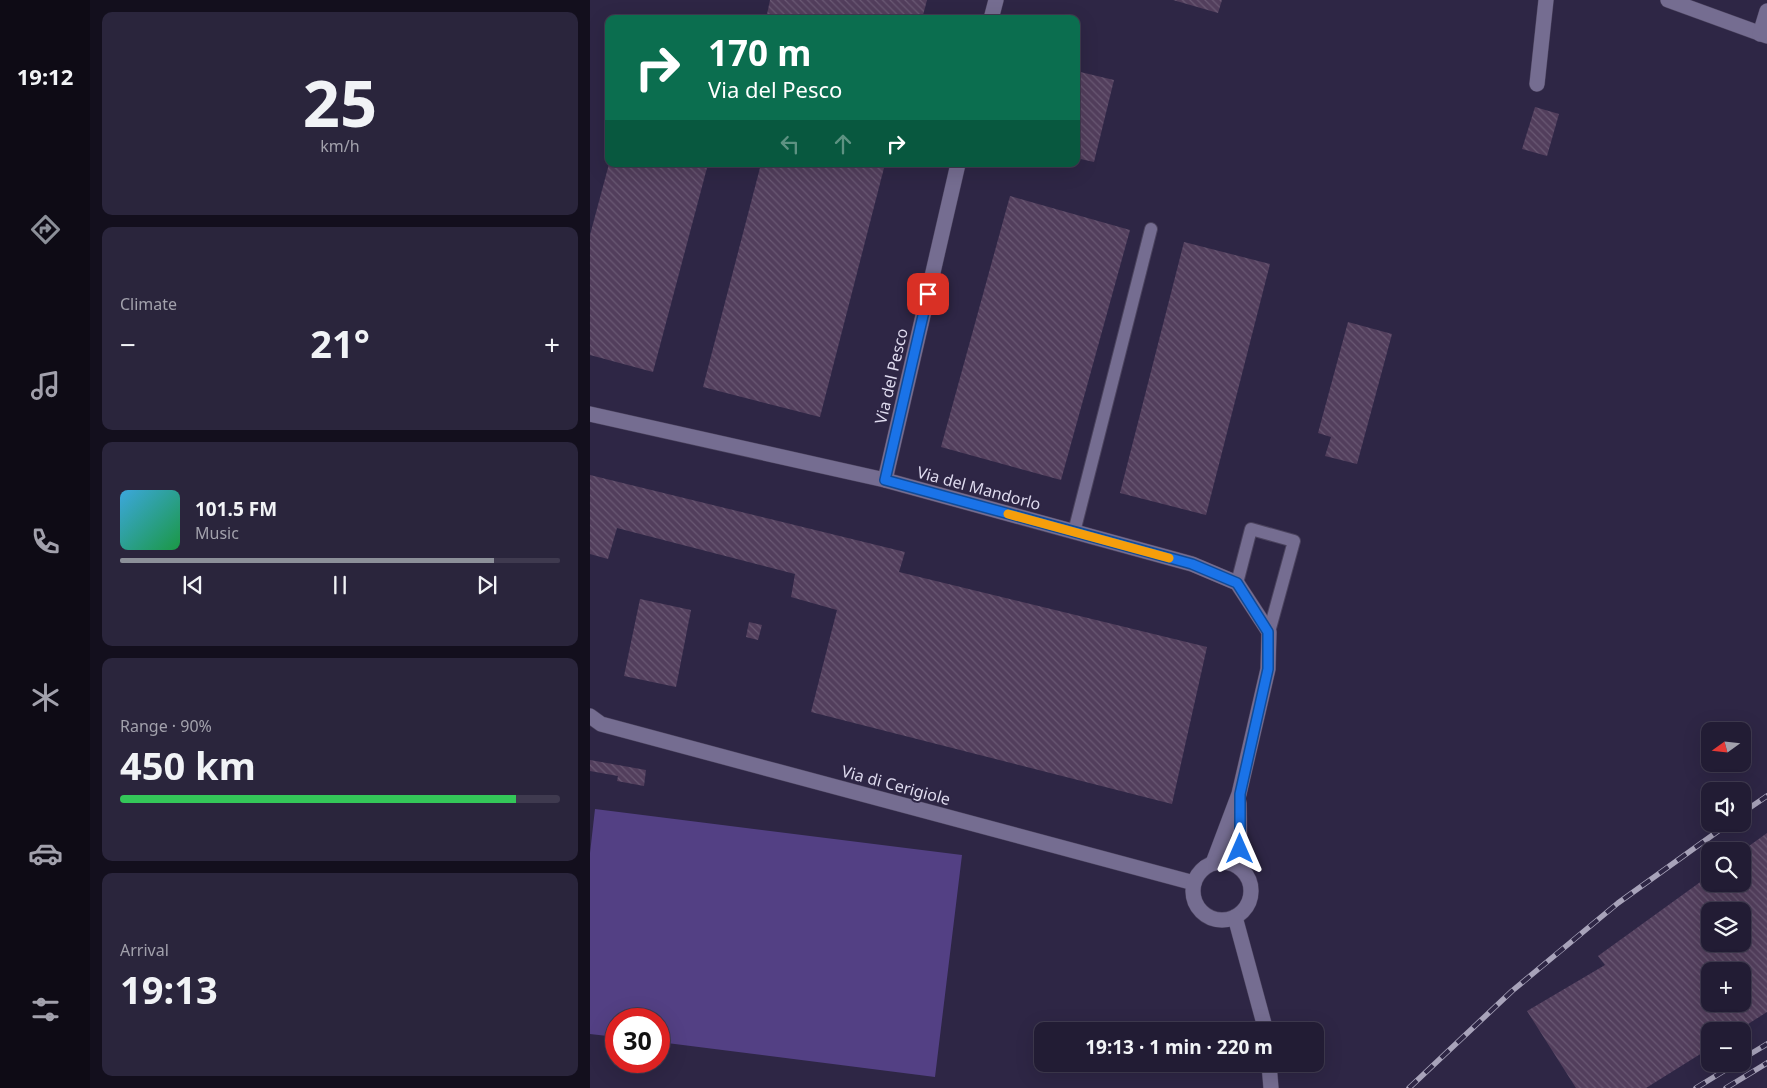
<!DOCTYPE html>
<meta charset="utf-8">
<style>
:root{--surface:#221c34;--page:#2a253c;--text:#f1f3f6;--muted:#a2a1ac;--line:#3f3a4f;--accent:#8c9099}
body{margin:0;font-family:"Noto Sans",sans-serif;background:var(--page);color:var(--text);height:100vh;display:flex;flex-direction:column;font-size:19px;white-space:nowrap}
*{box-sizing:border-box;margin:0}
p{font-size:16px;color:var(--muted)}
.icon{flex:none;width:28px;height:28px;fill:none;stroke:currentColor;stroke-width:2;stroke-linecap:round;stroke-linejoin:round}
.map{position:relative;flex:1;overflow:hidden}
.drawer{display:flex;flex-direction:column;gap:12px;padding:12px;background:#130f1d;width:500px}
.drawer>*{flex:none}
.top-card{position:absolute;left:15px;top:15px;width:475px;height:152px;border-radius:10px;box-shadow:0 5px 20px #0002,0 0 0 1px var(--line);background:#0b6e4f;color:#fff;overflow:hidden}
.needle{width:32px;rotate:255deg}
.fabs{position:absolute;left:1111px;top:722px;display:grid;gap:10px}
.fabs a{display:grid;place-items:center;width:50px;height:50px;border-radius:10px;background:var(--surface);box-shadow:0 5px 20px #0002,0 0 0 1px var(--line);font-size:25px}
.speed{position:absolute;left:15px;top:1008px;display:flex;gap:10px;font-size:25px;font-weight:700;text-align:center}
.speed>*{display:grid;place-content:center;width:65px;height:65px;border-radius:50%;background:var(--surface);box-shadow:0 5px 20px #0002,0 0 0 1px var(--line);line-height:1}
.speed .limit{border:8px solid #d22;background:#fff;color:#111}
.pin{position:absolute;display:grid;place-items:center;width:42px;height:42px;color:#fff;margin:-21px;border-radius:10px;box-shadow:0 2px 8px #0006}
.me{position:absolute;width:55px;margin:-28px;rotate:0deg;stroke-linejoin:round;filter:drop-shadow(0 0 4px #0008)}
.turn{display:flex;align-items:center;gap:18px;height:105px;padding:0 20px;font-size:22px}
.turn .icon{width:65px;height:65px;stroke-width:2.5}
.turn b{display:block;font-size:35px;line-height:42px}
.lanes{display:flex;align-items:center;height:48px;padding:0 20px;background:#0003;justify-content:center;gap:25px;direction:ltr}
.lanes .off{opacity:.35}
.big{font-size:38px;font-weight:700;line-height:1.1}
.drawer .widget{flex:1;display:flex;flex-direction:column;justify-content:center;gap:8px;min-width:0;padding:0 18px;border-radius:10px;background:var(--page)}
.drawer .dial{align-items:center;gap:0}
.dial b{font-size:65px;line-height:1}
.song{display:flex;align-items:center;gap:15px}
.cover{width:60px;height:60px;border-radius:8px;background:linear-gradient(135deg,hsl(200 70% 55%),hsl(140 70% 35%))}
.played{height:5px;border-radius:2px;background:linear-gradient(90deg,var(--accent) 85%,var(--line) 85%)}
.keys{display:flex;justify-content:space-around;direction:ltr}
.heat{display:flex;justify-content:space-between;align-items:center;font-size:28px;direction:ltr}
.charge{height:8px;border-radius:4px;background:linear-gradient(90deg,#34c759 90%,var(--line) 0)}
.trip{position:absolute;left:444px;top:1022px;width:290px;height:50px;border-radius:10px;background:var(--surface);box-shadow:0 5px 20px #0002,0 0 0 1px var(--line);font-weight:700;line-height:50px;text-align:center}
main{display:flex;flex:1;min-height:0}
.menu{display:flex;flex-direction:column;width:90px;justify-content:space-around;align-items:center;background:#0e0b15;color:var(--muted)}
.menu .icon{width:35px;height:35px}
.menu .current{color:var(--accent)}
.menu b{font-size:22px;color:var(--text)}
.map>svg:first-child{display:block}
.green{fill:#534084}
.building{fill:url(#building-back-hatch);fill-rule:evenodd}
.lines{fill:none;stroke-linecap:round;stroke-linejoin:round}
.lane-casing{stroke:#4b435e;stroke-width:14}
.street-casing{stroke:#4b435e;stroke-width:16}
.lane{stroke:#756d91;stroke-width:12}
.street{stroke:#756d91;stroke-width:15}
.rail-casing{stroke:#a8a3ba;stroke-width:5.5}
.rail{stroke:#2e2645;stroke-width:4;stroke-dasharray:11;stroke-linecap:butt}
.route-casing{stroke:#114b97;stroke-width:12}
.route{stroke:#1a73e8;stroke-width:9}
.slow{stroke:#f59e0b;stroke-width:9}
.labels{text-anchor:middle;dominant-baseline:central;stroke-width:4;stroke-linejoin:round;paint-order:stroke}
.street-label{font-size:16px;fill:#dfdbef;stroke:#2e2645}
</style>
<main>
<nav class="menu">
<b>19:12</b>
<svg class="icon current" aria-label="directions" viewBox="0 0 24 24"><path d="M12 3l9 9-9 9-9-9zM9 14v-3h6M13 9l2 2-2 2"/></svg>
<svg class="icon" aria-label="music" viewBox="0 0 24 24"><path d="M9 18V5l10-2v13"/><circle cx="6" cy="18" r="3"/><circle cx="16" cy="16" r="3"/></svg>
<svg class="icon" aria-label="phone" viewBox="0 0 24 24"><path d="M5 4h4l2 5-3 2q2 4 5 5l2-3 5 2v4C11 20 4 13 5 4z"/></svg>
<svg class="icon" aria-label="climate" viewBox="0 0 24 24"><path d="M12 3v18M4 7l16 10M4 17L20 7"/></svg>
<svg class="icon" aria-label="car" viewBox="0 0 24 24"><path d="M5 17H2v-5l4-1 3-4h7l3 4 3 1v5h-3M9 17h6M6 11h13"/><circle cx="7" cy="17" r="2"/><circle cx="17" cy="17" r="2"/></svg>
<svg class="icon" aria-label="filters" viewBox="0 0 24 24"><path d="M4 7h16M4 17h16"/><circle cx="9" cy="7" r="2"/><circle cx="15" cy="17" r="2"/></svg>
</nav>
<section class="drawer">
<div class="widget dial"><b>25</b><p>km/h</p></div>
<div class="widget"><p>Climate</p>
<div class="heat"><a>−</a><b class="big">21°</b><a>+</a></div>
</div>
<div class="widget">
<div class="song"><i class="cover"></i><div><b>101.5 FM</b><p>Music</p></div></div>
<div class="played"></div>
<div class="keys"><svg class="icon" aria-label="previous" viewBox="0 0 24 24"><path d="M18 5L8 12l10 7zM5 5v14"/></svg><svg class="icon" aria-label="pause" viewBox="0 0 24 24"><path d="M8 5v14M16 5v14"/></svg><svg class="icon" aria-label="next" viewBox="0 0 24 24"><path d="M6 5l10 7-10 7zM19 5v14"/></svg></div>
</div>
<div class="widget"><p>Range · 90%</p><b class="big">450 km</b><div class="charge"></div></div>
<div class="widget"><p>Arrival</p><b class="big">19:13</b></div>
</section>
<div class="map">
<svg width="1177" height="1088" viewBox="0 0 1177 1088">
<defs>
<pattern id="building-back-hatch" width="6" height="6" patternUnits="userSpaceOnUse" patternTransform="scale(1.25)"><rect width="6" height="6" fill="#523e5c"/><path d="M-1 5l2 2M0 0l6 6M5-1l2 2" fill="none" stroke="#6a5974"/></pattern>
</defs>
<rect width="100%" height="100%" fill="#2e2645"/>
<path class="green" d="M5,809L372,855L345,1077L69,1042V1019H26V1037L0,1034V853Z"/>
<g class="building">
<path d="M180,0H337L332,19H176Z"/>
<path d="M583,0H632L628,13Z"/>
<path d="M486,71L524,80L504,162L486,158Z"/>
<path d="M945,107L969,114L957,156L932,149Z"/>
<path d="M19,164H118L63,372L0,355V235Z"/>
<path d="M171,164H295L230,417L113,387Z"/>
<path d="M420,196L540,230L471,480L351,447Z"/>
<path d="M594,242L680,264L616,515L530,493Z"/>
<path d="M758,322L802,334L767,464L735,456L741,437L728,433Z"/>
<path d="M0,475L315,552L309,572L617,647L582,804L221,712L247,610L201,597L205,574L27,528L18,559L0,554Z"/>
<path d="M50,599L101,610L86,687L34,676Z"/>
<path d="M159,622L172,625L168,640L156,637Z"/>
<path d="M0,760L56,770L54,786L27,781L28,776L0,771Z"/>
<path d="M1177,833V1012L1147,1031H1120V1048L1056,1088H986L937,1011L1015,965L1008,956L1120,875V884H1152V851ZM1120,911H1152V944H1120ZM1120,971H1152V1004H1120Z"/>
</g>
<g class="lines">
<g class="lane-casing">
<g id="lane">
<path d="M484,532L561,229"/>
<path d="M647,583L661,529L704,541L679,632"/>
</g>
</g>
<g class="street-casing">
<g id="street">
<path d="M1078,0L1177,36"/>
<path d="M401,19L406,0"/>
<path d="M1170,34L1177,11"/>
<path d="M947,84L956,0"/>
<path d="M0,414L295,480L602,564L647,583L679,632L678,669L649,794L623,863"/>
<path d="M295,480L368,164"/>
<path d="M0,716L11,724L604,883"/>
<path d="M649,803L650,868"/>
<circle cx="632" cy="891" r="29"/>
<path d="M645,917L676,1031"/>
<path d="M679,1064L681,1088"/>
</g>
</g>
<use href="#lane" class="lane"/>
<use href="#street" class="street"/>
<g class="rail-casing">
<g id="rail">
<path d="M1152,813L1177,796"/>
<path d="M1152,1059L1177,1044"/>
<path d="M819,1088L922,991L1028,903L1138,824"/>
<path d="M1106,1088L1145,1064"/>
<path d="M1136,1088L1177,1063"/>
</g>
</g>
<use href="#rail" class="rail"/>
</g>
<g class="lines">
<g class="route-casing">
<path id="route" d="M338,294L295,480L602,564L647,583L678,632V669L650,794V849"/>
</g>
<use href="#route" class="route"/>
<path class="slow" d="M418,514L579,558"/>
</g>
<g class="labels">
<g class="street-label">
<text transform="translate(301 376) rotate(-77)">Via del Pesco</text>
<text transform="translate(389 488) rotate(15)">Via del Mandorlo</text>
<text transform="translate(306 785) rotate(15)">Via di Cerigiole</text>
</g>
</g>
</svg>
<div class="fabs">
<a><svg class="needle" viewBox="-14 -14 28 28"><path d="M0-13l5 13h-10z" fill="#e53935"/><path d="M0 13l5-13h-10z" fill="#a2a1ac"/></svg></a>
<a><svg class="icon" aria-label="sound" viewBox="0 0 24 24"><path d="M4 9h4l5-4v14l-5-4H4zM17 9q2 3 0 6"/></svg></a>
<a><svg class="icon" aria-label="search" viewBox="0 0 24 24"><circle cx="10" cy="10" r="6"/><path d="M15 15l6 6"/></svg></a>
<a><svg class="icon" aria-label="layers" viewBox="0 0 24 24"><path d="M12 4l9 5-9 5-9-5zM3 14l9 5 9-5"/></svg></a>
<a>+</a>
<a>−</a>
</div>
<div class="speed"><div class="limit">30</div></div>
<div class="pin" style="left:338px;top:294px;background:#d93025"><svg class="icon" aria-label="arrive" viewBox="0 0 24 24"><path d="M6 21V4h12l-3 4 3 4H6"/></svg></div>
<svg class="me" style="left:650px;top:849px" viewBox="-20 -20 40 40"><path d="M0-17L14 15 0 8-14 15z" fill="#1a73e8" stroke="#fff" stroke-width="4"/></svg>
<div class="trip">19:13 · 1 min · 220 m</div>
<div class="top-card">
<div class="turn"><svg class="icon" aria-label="right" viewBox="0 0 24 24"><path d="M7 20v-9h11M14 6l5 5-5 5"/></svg><div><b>170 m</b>Via del Pesco</div></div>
<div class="lanes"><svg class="icon off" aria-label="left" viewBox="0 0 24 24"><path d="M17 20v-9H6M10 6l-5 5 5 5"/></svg><svg class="icon off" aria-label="ahead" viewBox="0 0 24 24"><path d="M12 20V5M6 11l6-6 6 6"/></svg><svg class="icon" aria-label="right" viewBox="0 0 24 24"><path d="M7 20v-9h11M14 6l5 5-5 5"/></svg></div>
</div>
</div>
</main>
